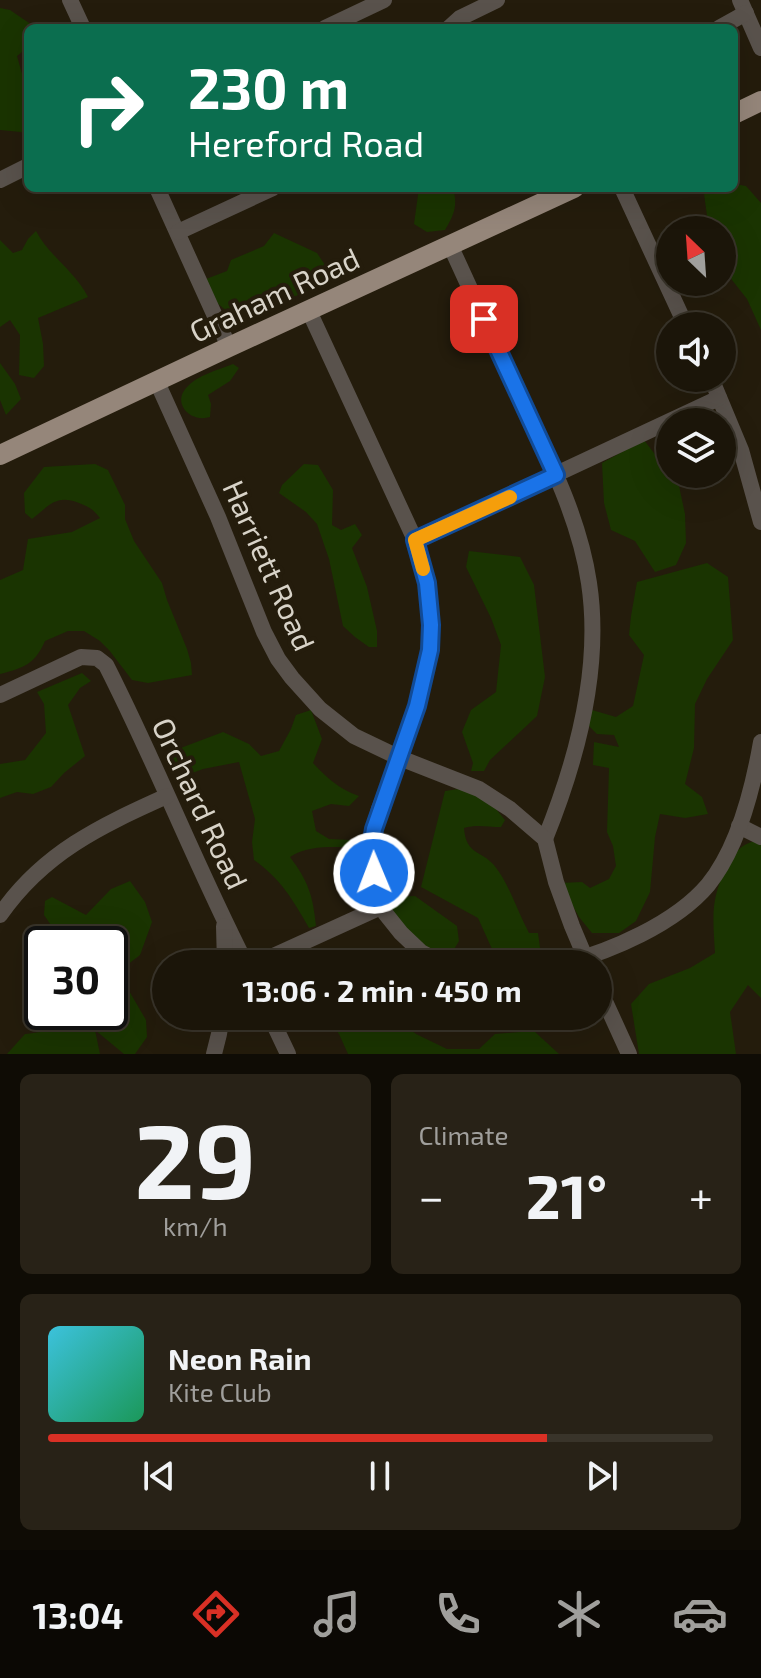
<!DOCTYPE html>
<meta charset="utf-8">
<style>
:root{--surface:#1b1509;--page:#282217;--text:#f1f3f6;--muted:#a09f9c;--line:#39342a;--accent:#d93025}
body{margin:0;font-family:"Exo 2",sans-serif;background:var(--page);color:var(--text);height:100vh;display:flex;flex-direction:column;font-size:30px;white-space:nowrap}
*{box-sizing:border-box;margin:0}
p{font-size:26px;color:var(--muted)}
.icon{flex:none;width:44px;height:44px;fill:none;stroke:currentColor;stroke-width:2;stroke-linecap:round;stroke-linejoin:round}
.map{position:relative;height:1054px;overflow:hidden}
.details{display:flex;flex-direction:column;gap:20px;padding:20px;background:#0f0c05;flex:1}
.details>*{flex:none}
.hud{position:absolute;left:24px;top:24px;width:714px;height:168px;border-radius:12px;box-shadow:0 8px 32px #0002,0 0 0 2px var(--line);background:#0b6e4f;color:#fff;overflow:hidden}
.needle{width:52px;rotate:335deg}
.tools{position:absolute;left:656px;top:216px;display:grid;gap:16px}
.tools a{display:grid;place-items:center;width:80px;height:80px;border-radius:50%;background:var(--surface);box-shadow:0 8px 32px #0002,0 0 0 2px var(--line);font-size:40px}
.speed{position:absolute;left:24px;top:926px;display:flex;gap:16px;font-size:40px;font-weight:700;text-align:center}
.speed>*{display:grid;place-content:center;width:104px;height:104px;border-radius:50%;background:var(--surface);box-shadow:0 8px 32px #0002,0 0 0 2px var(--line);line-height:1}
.speed .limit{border:4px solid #111;border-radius:12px;background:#fff;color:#111}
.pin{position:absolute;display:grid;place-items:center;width:68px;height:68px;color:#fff;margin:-34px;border-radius:16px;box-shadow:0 4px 12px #0006}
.me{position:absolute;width:88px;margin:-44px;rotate:359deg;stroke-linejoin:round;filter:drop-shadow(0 0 6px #0008)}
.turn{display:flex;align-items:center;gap:28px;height:168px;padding:0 32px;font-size:36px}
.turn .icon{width:104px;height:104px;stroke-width:2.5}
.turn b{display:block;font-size:56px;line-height:68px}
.big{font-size:60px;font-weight:700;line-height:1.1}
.details .tile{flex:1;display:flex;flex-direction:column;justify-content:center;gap:12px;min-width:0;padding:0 28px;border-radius:12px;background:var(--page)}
.details .dial{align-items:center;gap:0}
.dial b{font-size:104px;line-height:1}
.song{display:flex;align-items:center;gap:24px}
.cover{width:96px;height:96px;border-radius:12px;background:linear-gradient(135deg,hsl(190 70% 55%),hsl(150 70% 35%))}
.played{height:8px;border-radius:4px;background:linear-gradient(90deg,var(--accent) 75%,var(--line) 75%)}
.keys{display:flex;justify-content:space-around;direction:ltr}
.heat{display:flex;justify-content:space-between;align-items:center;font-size:44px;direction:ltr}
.details .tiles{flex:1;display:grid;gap:20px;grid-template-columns:1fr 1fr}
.tile:last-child{grid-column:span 2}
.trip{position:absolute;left:152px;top:950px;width:460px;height:80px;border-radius:40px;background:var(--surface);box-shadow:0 8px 32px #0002,0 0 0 2px var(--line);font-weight:700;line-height:80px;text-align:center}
.tab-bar{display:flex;height:128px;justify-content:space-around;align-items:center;background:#0b0804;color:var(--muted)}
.tab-bar .icon{width:56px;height:56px}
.tab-bar .on{color:var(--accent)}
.tab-bar b{font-size:36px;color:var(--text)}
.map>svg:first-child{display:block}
.green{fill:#1a3401}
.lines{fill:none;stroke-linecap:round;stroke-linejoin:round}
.minor{stroke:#59524c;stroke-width:16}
.major{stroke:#95867a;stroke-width:20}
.route-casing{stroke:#114b97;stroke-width:20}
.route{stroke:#1a73e8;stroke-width:14}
.slow{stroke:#f59e0b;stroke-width:14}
.labels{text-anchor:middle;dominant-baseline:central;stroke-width:8;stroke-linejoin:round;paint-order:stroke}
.street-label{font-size:30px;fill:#d8d3c8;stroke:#241c0c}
</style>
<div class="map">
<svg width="761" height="1054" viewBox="0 0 761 1054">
<rect width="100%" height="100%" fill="#241c0c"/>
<g class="green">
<path d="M0,8L10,10L32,25L53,23L49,28H28V47L17,56L28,95V136L21,132L0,130Z"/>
<path d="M734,184L746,186L761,203V330L747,299L732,280L722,260V230H709L704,194L712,188H734Z"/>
<path d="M416,188H453C458,206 454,215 445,230L427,232L414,224L418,195Z"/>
<path d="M36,231C49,256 75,271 88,297L38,318L43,344L44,366L34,378L19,375L20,335L10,320L0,327V240L13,253L22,250L28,239Z"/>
<path d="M274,233L317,253L329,271L331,279L324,283L256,314L242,316L228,312L217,303L206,279L227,271L231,260L264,246Z"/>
<path d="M0,363L15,384L21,399L6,415L0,400Z"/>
<path d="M233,364L239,368L230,381L208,395L211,404L210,417C191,423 172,404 186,388C197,375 218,370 233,364Z"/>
<path d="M644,440L679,486L685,514L686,543L676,565L655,572L635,541L611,530L604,503L602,463Z"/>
<path d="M95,464L108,470L125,505V519L134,541L162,583L167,600L187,649L191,663L192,675L148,683L132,680L109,650L100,641L84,631H68L45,641C35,664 24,668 0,674V580L23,570L28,539L72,532L100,518C93,509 89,507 79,503C56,494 49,506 32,519L25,513L24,493L44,467Z"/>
<path d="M304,464L318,465L333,490L332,525L341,530L355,524L362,535L352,548L367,587L377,631V647H369L355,637L343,626L329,559L317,524L306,512L279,493L282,485Z"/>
<path d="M469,551L520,557L534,585L545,677L537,716L490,760L484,771H471L473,763L462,732L471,710L496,692L501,645L491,618L466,567Z"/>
<path d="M707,563L728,577L733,640L707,679L695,704L694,748L685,784L702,797L708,814L685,818L660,814L655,837L650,892L636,921L619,933H592L579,917L560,883L582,882L590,888L609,879L616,866L613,846L607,832L609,768L593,765L594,742L619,747L614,735L597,734L582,719L592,710L616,717L633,706L644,655L629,635L631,616L637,582Z"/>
<path d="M82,673L91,681L80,688L68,705L85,756L64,773L51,787L33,794L17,792L0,798V764L25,760L46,733L44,704L37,692Z"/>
<path d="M311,710L322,739L313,763C327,778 339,789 359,796L349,806L331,804L312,811L316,831L329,839L351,840V847C331,847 307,845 290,857C308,881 313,895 316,926L309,928C293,900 281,879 254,860L252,842L255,819L239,762L203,769L187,775L176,768L170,752L223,732L249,744L261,756L279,751L291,729L296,715Z"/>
<path d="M465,788L496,809L505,820L501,827C487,827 477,824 464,828C466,855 481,850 494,865C510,885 517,911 529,933H538L541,955C526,964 512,964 496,963L492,949L478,918L421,887L445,791Z"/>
<path d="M754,841L761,845V998L748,985L730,1012L736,1054H639L631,1004L649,984L690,968L715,953C713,916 710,900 727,866C733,853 741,845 754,841Z"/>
<path d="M130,881L145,902L152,922L140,955L118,972L146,1020L147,1037L135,1054H124L95,1030L100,1054H7L25,1034C45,1032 65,1029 76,1012H110V944H64L44,915L45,901L52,897L86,915L111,889Z"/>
<path d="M415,896L457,926L459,941L450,956C421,950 404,926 387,904L391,897Z"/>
<path d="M325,1016H392L416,1034L447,1049H479L495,1034L534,1031L559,1054H348L339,1034Z"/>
</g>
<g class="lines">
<g class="minor">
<path d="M70,0L83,28"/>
<path d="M740,0L761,48"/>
<path d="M325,28L384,0"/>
<path d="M449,28L460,18L497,0"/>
<path d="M719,28L746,13"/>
<path d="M0,180L28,166"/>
<path d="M157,188L229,347"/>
<path d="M622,188L686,326"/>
<path d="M178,232L273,188"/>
<path d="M450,245C475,299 499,353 524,406C551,463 580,521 589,583C602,669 577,760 545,839"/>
<path d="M309,311L415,540L427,583L431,625L430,650L425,678L400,758L379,809L372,838V855L375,890L378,900L385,913L401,933L421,952L444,964"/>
<path d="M711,378L741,450L761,522"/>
<path d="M157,382L218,517L264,632L278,659L292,678L320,709L354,736L400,758L479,789L510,809L545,839L556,882L572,926L588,964"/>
<path d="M415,540L719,398"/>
<path d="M0,695L81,657L97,658L106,665C156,763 196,866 246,964"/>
<path d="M739,826L761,837"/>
<path d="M0,915C43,853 100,826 167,796"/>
<path d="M224,926L225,964"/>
<path d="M256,964L381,907"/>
<path d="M563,964C611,951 675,924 708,885C738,848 753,788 761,742"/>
<path d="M598,986L629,1054"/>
<path d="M270,1016L288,1054"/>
<path d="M214,1054L219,1034L222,1016"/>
</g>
<g class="major">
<path d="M734,114L761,101"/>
<path d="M0,455L229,347L574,188"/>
</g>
</g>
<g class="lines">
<g class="route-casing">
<path id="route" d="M374,873L371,847L374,829L417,706L430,650L431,625L427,583L415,540L556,475L484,319"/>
</g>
<use href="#route" class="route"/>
<path class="slow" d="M423,569L415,540L510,497"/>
</g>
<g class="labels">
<g class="street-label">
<text transform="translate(274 294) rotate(-25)">Graham Road</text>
<text transform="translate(270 565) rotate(66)">Harriett Road</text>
<text transform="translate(201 803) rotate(65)">Orchard Road</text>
</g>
</g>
</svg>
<div class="tools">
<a><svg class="needle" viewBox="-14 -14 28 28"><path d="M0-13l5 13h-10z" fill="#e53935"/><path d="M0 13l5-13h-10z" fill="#a09f9c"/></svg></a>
<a><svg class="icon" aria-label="sound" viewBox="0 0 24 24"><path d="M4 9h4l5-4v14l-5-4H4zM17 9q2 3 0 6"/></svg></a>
<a><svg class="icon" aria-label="layers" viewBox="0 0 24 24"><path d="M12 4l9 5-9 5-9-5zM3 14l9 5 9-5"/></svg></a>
</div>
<div class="speed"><div class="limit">30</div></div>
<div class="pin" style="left:484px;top:319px;background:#d93025"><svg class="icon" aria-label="arrive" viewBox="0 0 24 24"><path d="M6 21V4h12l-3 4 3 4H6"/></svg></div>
<svg class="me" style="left:374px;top:873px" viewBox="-20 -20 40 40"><circle r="17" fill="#1a73e8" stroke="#fff" stroke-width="3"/><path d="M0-11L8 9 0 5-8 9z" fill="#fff"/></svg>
<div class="trip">13:06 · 2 min · 450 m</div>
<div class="hud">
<div class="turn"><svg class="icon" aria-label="right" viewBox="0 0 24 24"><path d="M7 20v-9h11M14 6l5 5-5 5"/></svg><div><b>230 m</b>Hereford Road</div></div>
</div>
</div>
<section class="details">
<div class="tiles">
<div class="tile dial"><b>29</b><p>km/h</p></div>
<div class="tile"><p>Climate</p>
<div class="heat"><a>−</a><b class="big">21°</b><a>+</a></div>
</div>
<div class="tile">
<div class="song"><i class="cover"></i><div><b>Neon Rain</b><p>Kite Club</p></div></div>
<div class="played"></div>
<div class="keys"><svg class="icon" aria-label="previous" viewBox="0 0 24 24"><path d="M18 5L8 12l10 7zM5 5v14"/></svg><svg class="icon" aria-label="pause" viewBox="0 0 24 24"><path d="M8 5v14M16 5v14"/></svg><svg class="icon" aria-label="next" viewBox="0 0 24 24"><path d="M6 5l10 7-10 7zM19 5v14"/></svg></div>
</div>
</div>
</section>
<nav class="tab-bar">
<b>13:04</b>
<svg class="icon on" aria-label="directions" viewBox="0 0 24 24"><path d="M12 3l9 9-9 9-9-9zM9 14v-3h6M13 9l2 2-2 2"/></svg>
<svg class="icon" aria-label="music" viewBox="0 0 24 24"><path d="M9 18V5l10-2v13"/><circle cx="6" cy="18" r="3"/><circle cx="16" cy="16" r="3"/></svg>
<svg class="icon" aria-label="phone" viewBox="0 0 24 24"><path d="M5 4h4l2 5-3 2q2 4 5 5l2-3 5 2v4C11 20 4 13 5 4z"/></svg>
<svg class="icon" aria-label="climate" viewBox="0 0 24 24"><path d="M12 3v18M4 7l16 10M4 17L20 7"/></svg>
<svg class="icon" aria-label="car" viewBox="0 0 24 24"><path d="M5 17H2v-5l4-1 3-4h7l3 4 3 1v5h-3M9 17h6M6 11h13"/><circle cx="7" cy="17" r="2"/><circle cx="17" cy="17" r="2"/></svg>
</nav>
